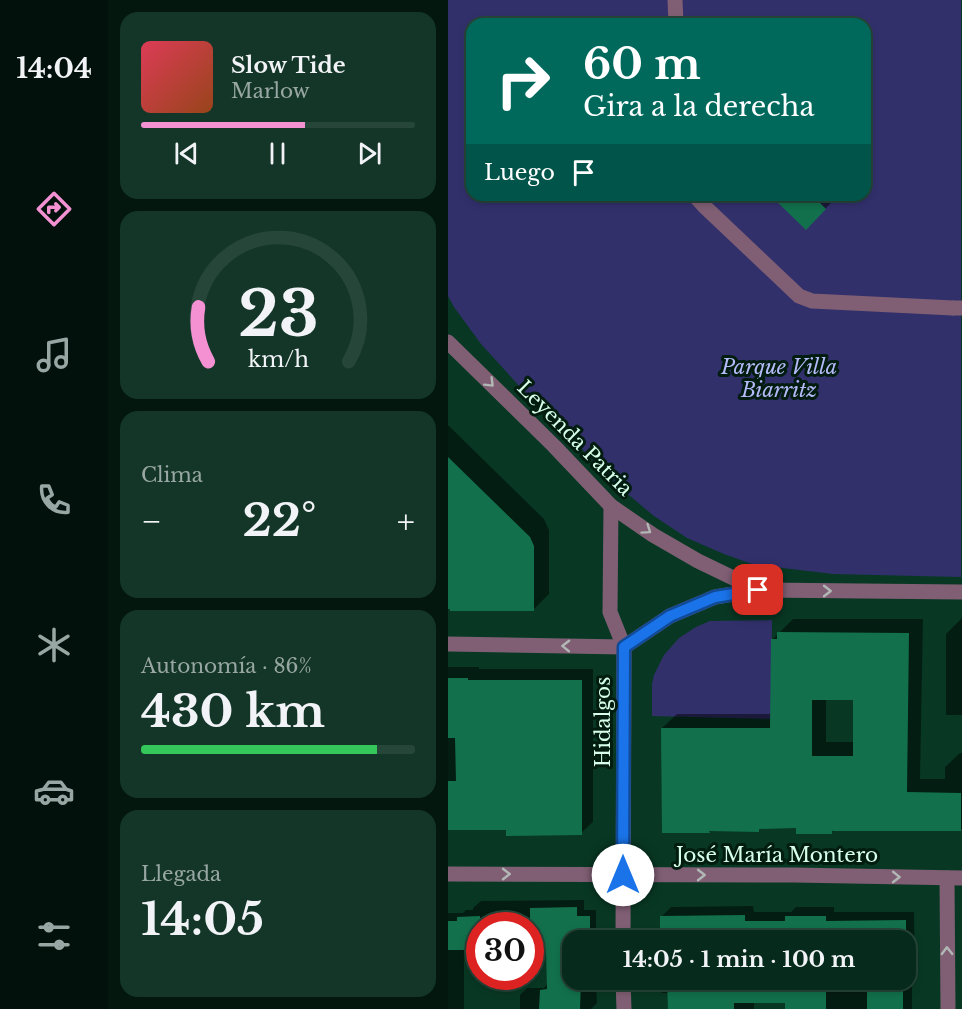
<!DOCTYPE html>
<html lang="es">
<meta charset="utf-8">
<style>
:root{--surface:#062a1b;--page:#143628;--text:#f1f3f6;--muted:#98a7a3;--line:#27463a;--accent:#f491d3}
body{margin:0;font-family:"Libre Baskerville",serif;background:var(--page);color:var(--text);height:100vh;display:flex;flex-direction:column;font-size:22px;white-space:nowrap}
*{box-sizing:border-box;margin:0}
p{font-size:20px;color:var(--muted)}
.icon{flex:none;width:33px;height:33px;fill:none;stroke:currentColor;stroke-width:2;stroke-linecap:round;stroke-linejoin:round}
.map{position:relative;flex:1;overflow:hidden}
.sheet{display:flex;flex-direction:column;gap:12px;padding:12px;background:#03170f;width:340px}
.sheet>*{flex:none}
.banner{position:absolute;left:18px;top:18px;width:405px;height:183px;border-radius:18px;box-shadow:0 3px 9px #0003,0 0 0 2px var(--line);background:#00695c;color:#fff;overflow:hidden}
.speed{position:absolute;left:18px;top:912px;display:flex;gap:12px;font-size:30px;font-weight:700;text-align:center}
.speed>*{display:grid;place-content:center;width:78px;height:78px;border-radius:50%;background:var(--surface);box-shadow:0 3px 9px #0003,0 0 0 2px var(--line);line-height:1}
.speed .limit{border:9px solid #d22;background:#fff;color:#111}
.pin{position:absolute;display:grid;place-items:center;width:51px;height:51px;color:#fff;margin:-26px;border-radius:12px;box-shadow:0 3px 9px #0006}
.me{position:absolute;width:66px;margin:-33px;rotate:0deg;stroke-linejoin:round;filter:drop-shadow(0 0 4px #0008)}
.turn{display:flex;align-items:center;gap:21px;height:126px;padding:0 18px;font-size:27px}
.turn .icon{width:78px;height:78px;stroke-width:2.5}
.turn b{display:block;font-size:42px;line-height:51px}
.then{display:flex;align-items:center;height:57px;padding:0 18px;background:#0003;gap:12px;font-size:22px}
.big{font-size:45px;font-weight:800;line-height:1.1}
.sheet .tile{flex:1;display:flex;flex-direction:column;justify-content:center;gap:9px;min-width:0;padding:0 21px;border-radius:18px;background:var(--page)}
.sheet .dial{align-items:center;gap:0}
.dial svg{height:156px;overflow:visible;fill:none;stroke:var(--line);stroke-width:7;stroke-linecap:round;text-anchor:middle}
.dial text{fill:var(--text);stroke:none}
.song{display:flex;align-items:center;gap:18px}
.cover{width:72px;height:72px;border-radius:9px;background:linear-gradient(135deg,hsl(350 70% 55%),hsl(20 70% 35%))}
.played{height:6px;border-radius:3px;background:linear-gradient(90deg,var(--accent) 60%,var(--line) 60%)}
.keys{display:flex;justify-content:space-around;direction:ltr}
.heat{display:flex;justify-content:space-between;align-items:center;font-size:33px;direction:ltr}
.charge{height:9px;border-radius:4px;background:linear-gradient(90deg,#34c759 86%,var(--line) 0)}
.trip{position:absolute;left:114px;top:930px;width:354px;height:60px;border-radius:18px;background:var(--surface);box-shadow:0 3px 9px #0003,0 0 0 2px var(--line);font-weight:800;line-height:60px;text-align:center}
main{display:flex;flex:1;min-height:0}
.tab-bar{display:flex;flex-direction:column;width:108px;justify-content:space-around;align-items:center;background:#02110b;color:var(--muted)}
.tab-bar .icon{width:42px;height:42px}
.tab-bar .on{color:var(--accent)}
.tab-bar b{font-size:27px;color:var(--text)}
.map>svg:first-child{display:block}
.green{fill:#31306b;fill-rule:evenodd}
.shadow{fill:#0007;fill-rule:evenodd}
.building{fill:#12714c;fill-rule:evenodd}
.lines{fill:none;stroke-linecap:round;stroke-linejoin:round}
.pedestrian{stroke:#805f74;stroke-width:15}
.minor{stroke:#805f74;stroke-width:15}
.oneway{stroke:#b0b7b4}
.route-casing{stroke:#114b97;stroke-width:15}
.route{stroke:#1a73e8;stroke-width:10}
.labels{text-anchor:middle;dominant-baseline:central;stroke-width:6;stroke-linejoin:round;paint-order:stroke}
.park-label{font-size:20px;font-style:italic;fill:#b5baf8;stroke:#021c10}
.street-label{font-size:20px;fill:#d7ffe9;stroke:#021c10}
</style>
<main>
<nav class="tab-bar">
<b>14:04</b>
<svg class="icon on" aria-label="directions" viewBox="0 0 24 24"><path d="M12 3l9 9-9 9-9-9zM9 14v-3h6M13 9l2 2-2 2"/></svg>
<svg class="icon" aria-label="music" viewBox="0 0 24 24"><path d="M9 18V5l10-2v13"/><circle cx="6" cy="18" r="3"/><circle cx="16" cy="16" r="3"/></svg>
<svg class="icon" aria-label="phone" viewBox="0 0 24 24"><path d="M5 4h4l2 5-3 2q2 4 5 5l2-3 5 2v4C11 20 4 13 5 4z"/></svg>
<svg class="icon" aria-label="climate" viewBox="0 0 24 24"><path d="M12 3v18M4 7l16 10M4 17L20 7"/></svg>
<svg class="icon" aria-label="car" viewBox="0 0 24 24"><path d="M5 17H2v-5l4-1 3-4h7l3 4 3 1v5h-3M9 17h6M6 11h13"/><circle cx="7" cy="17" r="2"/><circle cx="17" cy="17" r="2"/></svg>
<svg class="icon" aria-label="filters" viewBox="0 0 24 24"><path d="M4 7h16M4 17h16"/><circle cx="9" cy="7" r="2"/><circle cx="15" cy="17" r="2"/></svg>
</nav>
<section class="sheet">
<div class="tile">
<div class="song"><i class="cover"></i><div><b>Slow Tide</b><p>Marlow</p></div></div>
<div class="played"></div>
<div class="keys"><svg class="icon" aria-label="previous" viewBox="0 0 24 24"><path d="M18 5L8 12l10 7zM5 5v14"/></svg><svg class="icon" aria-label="pause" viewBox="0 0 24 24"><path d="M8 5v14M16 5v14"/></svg><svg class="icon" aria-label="next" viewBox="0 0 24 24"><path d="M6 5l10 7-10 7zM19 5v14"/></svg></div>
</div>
<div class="tile dial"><svg viewBox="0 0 100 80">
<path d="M14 69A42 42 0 1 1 86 69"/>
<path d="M14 69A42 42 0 0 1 9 41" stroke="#f491d3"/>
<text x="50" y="56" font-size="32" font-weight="700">23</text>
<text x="50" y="72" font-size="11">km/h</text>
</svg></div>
<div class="tile"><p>Clima</p>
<div class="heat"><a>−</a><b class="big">22°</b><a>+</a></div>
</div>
<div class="tile"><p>Autonomía · 86%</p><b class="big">430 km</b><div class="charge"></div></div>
<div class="tile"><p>Llegada</p><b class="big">14:05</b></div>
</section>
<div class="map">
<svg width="514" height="1009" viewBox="0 0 514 1009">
<rect width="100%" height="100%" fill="#083824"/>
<g class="green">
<path d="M0,0H513V577L385,574L335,568L304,564L276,554L239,538L206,516L176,491L74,389L33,344L6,307L0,296ZM24,24H417V195H24Z"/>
<path d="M324,620L323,719L204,716V684L206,675L216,655L231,638L248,627L262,621Z"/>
</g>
<g class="shadow">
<path d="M324,195H379L385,201L358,228Z"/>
<path d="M0,425L96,519L101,530V594L85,610L0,608Z"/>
<path d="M514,618V715H498V634Z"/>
<path d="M345,619H475L472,779H497V767L512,753H514V829H387L383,833L349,827H313L310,830L263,829L261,832L214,728L229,714H324L325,639ZM378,698H407V742H378Z"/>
<path d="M0,667H31V669H145V822L133,833L59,828H0Z"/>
<path d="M136,900V910H148V940H124V980H148L149,1003L143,1009H72V995L79,988H96L100,983V949L82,926H32V944L26,948H16V1009H0V913H15L18,910H25V908L33,901Z"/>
<path d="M305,906L306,912H343L348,907H386V912H466L467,982L464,985V1009H339V1002H306V1009H221V993H214V980H458V940H214V916L223,907Z"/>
</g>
<g class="building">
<path d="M322,195H364L378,209L358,230Z"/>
<path d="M0,457L82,537L86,546V611H2V609H0Z"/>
<path d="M329,632L461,633L459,792L513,793V831H384V834H348V828L311,829V832L261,831L262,833H214L213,728H322L323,639H329ZM364,700H405V756H364Z"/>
<path d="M0,678H20V680H134V835L58,836V830H0V781H8L7,738H0Z"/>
<path d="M129,907V916H142V940H124V980H133L132,1009H91L92,990L99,989L98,951H82V908Z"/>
<path d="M297,915V921H337V916H378V921L458,920V940H212V916Z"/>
<path d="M32,916V942H26V950H0V921H9V917Z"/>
<path d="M219,980H378V1009H337V1003H286V1009H220Z"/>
<path d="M429,980H455V1009H419V981H429Z"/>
</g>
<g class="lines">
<g class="pedestrian">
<path d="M227,0L228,24"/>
<path d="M246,195L256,206L351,296L364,301L505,308"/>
</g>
<g class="minor">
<path d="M505,308H514"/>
<path d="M0,342L106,446L163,506L205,535L250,561L310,590L514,592"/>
<path d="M163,506L162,612L176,647L175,940"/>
<path d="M0,644L176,647L222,616L267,597L310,590"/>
<path d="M0,874L346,875L514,878"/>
<path d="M499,878L500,1009"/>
<path d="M175,980L176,1009"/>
</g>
</g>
<defs><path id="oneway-chevron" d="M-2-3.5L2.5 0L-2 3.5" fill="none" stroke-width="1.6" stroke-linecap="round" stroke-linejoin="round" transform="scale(1.5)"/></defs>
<g class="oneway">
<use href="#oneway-chevron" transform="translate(42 383) rotate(45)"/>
<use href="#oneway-chevron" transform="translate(199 530) rotate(35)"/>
<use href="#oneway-chevron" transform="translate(379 591)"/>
<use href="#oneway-chevron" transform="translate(118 646) rotate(-179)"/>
<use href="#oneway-chevron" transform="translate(58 874)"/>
<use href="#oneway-chevron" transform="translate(253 875)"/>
<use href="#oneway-chevron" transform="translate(448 877) rotate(1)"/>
<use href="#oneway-chevron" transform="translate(499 951) rotate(-91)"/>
</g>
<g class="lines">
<g class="route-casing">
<path id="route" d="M175,875L176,647L222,616L267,597L310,590"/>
</g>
<use href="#route" class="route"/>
</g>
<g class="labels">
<g class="park-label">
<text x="331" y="367">Parque Villa<tspan x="331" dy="23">Biarritz</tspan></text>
</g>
<g class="street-label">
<text transform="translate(127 438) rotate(45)">Leyenda Patria</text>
<text transform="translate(155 722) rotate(-90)">Hidalgos</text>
<text x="329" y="855">José María Montero</text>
</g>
</g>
</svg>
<div class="speed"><div class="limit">30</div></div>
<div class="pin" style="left:310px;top:590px;background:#d93025"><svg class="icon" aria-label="arrive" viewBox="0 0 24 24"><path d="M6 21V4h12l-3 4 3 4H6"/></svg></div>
<svg class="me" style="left:175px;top:875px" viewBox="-20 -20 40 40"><circle r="19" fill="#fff"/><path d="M0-13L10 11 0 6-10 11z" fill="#1a73e8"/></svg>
<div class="trip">14:05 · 1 min · 100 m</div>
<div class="banner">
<div class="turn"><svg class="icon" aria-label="right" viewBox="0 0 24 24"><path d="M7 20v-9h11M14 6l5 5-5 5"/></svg><div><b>60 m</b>Gira a la derecha</div></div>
<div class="then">Luego<svg class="icon" aria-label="arrive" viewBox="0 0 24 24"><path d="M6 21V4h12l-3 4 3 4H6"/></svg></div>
</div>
</div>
</main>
